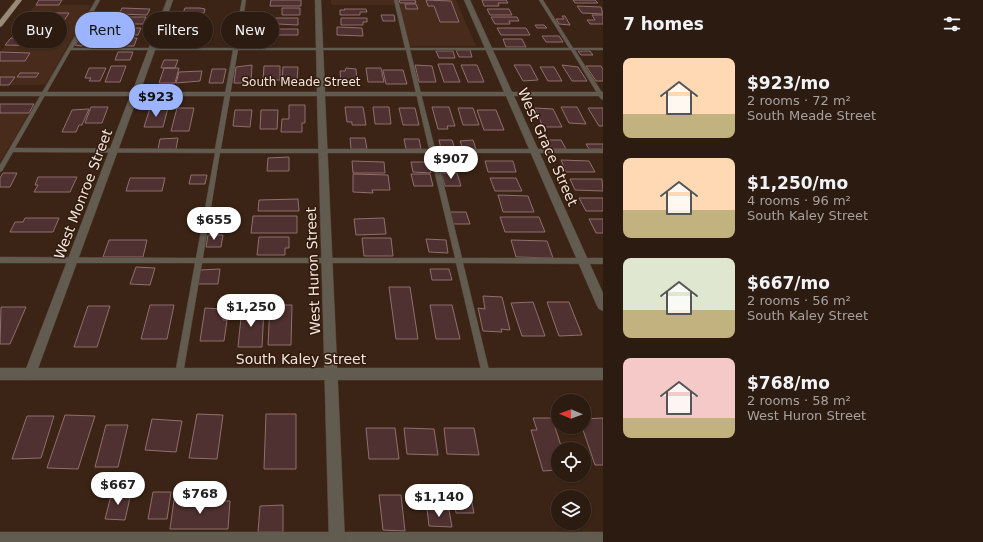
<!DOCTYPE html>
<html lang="en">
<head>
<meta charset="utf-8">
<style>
	:root { --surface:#2c1b10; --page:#38281e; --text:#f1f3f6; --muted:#a6a19f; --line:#483930; --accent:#9bb4fd }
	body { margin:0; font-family:"DejaVu Sans",sans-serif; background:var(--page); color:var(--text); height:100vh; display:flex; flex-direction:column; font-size:15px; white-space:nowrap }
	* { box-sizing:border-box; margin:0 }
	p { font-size:13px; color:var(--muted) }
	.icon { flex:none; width:22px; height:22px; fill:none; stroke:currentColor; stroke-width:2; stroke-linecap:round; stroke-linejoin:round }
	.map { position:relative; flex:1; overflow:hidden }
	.drawer { display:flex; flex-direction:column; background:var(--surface); width:380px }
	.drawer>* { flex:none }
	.banner { position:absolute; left:12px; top:12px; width:380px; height:36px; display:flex; gap:8px }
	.needle { width:26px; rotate:271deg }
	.controls { position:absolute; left:551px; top:394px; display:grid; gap:8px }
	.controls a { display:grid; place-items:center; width:40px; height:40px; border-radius:50%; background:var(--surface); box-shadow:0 1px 3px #0004,0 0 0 1px var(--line); font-size:20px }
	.price { position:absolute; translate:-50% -34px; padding:0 9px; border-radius:14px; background:#fff; color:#222; font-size:13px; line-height:26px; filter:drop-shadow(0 1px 2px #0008) }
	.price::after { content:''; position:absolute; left:50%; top:24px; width:12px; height:9px; margin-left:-6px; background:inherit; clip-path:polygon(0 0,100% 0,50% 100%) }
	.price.current { background:var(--accent); color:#111 }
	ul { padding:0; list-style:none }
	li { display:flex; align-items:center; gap:12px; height:100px; padding:0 20px }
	li span { display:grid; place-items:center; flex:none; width:112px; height:80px; border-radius:8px; color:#555 }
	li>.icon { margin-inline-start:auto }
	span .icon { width:48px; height:48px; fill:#fffc; stroke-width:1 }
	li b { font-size:17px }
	h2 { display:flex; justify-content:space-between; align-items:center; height:48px; padding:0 20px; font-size:17px }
	.chip { padding:0 14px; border-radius:18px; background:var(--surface); box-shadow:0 1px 3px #0004,0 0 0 1px var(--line); font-size:14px; line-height:36px }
	.chip.current { background:var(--accent); color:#111 }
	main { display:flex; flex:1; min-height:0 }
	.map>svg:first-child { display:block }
	.built { fill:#482b1a }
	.building { fill:#4e3130; stroke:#906f6d }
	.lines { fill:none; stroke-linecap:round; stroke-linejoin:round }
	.service-casing { stroke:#553f32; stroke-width:1 }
	.minor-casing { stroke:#553f32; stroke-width:1 }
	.tertiary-casing { stroke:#553f32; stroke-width:1 }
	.primary-casing { stroke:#553f32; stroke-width:1 }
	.service { fill:#625b50; fill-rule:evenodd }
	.minor { fill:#625b50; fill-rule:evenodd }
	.tertiary { fill:#625b50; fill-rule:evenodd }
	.primary { fill:#988b75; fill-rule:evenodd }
	.labels { text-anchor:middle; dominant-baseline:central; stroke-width:3; stroke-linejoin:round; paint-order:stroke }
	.far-street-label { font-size:12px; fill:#f5e5dc; stroke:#311b0d }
	.street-label { font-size:14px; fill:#f5e5dc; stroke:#311b0d }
</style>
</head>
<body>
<main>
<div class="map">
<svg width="603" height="542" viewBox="0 0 603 542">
	<rect width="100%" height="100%" fill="#3b2416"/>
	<!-- built -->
	<path class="built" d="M331 0H456L476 46H408L399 5H331Z
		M35 5H91L45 85H0V53Z
		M0 104H34L0 162Z"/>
	<!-- building -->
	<path class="building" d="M39 0H62L59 5H36Z
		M271 0H301V6H270Z
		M399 0H415L416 3H400Z
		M426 0 451 1 459 22H440L434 6H428Z
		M482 0H506L508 3H498L499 6H484Z
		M573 0H595L598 3H575Z
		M405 4H416L418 9H406Z
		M577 6 601 7 603 14 582 13Z
		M122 8 150 9 147 15 119 14Z
		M185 8H200L205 9 204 13H183Z
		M282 8H300V15H282Z
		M344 9H366L367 12H360V15H340V10H345Z
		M487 9H509L512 15H490Z
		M34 13H69L55 35H18Z
		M381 15H394L395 21H383Z
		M592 15H603V24H590L587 20H595Z
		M92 16H102L100 20H89Z
		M562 16H565L570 25 559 24 556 19H564Z
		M122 17H146L143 24H118Z
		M491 17H517L519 21H509L510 24H495Z
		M275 18H298V25L278 24V22H274Z
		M341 18H367V22H363V25H341Z
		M535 25H544L547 28H537Z
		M337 27 362 28 363 36 337 35Z
		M113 28H141L138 35 110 36Z
		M497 28H526L530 35H501Z
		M274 29H298V35H274Z
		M542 36H559L563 42H546Z
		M11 38H55L50 46 5 45Z
		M106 38H137L134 46H102Z
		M79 39H87L82 46 75 45Z
		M503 39H522L526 47H506Z
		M456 50H470L472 57H459Z
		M436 51H453L455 58H439Z
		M578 51H590L593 55H581Z
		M118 52H133L130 60H115Z
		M0 53V52L30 53 25 61H0Z
		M164 60H178L175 68H161Z
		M438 64H453L460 82H444Z
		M252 65 251 83H234L236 67Z
		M415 65 432 66 436 82H419Z
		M461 65H477L484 82H468Z
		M514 65H530L538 80 523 81Z
		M562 65 578 67 587 81H572Z
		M111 66H126L120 82H105Z
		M264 66H280V80H263Z
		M586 66H601L603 69V81H596Z
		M283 67H298L297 80H282Z
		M540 67H554L562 81H548Z
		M89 68H106L100 81H89L91 78H85Z
		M164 68H179L175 83H159Z
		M346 68 356 69 357 83H341L340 71H345Z
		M366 68H381L384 82H368Z
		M212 69H226L223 83H209Z
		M383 70H403L407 84H386Z
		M202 71 200 81 176 83 179 72Z
		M20 73H39L36 77H17Z
		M0 77H15L9 85H0Z
		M0 104H34L29 113H0Z
		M289 105H305V123H302V132H281L282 119H289Z
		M91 107H108L102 123H85Z
		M345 107H363L366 125H352V122H347Z
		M373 107H389L391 124H375Z
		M432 107H449L455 126H447L448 129H438Z
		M561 107H577L586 124 569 123Z
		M150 108H168L163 127H144Z
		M177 108H194L189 131H171Z
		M399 108H415L419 125H403Z
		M458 108H473L479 125H463Z
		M535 108 553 109 562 127H543Z
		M588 108H603V126H599Z
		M89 109 82 125H79L76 132H62L72 110Z
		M235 110H252L250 127 233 126Z
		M261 110H278L277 129H260Z
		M477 110H496L504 130H484Z
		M178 138 176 149H158L160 139Z
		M350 138H365L367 149H351Z
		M404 139H419L421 149H406Z
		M439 140H452L455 149H441Z
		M473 140 476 149H463L460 141Z
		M547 140H561L566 149H551Z
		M586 144H603V149H589Z
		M289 157V171H267L268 158Z
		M561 160 589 161 595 172H566Z
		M352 161 384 162 385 173H353Z
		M485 161H513L516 172H488Z
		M411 162H428L431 173 413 172Z
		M439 162H451L454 172H441Z
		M3 173H17L10 187H0V178Z
		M441 173H457L461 186H445Z
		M353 174 388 175 390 190H372L373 193 353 192Z
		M411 174H430L433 186H414Z
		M191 175H207L205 184H189Z
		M38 177H77L70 192H34L38 185H35Z
		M130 178H165L162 191H126Z
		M490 178H516L522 191H495Z
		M570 179H602L603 191 575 190Z
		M498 195 528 196 534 212H503Z
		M579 198H603V211H586Z
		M298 199 299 211H258L259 200Z
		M450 212H466L470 224H453Z
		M253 216H297V233H251Z
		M500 217H539L545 232H505Z
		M25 218H59L53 232H10L15 222H23Z
		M384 218 386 234 356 235 354 219Z
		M589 219H603V233H596Z
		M208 235H223L221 247H206Z
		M259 237H289V248H285V255H257Z
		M362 238H391L393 256H364Z
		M426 239 446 240 448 253 429 252Z
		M109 240H147L143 257H103Z
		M511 240 547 241 553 258 516 257Z
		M136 267 155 268 150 285 130 284Z
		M220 269 218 284H198L200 270Z
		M430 269H449L452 280H432Z
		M389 287H410L418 339H396Z
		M483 296 502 297 510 330 501 329 502 332 483 331 478 308 485 309Z
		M533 302 545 336H522L511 303Z
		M547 302H569L582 335 559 336Z
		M150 305H174L167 339H141Z
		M270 305H292L291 345H268Z
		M430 305H452L460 339H436Z
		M88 306H110L97 347H74Z
		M1 307H26L10 344H0Z
		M205 308 224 309 223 320H227L224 341H200Z
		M242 308H264L262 347H238Z
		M197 414 223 415 217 459 189 458Z
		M266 414H296V469H264Z
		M65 415 95 416 78 469 47 468Z
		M27 416H54L41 458 12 459Z
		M533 418H552L562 449H558V470L543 471 531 430H537Z
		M603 418V465H595L582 427H584V419Z
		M152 419 182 421 176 452 145 450Z
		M106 425H128L118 467H95Z
		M366 428H395L399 459H369Z
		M404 428 434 429 438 455 407 454Z
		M444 428H474L479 455 447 454Z
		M452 486 469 487 474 513H456Z
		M112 492 131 493 125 520 105 519Z
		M153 492H171L167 519H148Z
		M379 495H401L405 531 383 530Z
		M174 500 230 501 228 529H170Z
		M283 505V532H258L260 506Z
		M427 509 449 510 452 527 429 526Z"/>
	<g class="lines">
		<defs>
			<path id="service" d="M96 0H100L73 48H233L242 0H246L238 48H405L394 0H398L410 48H569L539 0H543L573 48H603V50H575L603 94V100L600 98 571 50H410L435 149H603V153H436L462 258H603V264L463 263 490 374 489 377 486 378 483 377 482 374 456 263H202L183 374 182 377 179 378 176 377 175 374 195 263H0V257L196 258 215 153 13 152 2 171 0 172V165ZM71 50H233L215 149 15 148ZM238 50H406L429 149H221ZM220 153H430L455 258H203Z
				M0 532H603V542H0Z"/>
			<path id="minor" d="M167 0H173L140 92H317L315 0H321L325 92H504L464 0H470L512 92H603V96H514L603 293V311L599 309 597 306 506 96H325L345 542H329L317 96H138L36 374 35 378 30 380 25 378 24 374 130 96H0V92H132Z"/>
			<path id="tertiary" d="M0 368H603V380H0Z"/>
			<path id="primary" d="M16 0H22L2 26 0 27V20Z"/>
		</defs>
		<!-- service casing -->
		<use href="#service" class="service-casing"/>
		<!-- minor casing -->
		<use href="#minor" class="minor-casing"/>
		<!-- tertiary casing -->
		<use href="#tertiary" class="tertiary-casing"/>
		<!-- primary casing -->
		<use href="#primary" class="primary-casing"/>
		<!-- service -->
		<use href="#service" class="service"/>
		<!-- minor -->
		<use href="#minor" class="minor"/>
		<!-- tertiary -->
		<use href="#tertiary" class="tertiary"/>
		<!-- primary -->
		<use href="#primary" class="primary"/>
	</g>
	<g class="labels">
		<!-- far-street labels -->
		<g class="far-street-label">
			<text x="301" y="82">South Meade Street</text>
		</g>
		<!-- street labels -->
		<g class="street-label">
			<text transform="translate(548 147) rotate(66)">West Grace Street</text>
			<text transform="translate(83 194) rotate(-69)">West Monroe Street</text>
			<text transform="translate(313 271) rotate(-92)">West Huron Street</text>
			<text x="301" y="359">South Kaley Street</text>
		</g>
	</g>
</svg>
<div class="controls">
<a><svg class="needle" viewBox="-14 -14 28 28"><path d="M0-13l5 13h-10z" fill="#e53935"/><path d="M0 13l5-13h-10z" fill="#a6a19f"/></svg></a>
<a><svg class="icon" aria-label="locate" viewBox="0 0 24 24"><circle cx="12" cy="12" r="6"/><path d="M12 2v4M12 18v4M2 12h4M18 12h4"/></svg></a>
<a><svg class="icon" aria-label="layers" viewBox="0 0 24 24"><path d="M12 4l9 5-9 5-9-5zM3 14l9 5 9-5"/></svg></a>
</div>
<b class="price current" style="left:156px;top:118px">$923</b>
<b class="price" style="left:451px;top:180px">$907</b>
<b class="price" style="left:214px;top:241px">$655</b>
<b class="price" style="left:251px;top:328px">$1,250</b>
<b class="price" style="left:118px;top:506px">$667</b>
<b class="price" style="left:200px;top:515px">$768</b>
<b class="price" style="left:439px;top:518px">$1,140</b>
<div class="banner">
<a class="chip">Buy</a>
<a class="chip current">Rent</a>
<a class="chip">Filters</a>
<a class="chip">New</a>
</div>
</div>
<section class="drawer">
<h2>7 homes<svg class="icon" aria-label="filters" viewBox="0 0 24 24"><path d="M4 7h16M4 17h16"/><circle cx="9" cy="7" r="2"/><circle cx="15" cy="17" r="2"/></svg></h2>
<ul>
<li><span style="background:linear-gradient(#ffd9b3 70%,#c2b280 0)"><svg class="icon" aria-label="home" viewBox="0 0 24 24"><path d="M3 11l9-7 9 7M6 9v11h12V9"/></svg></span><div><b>$923/mo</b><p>2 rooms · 72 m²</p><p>South Meade Street</p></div></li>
<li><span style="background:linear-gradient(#ffd9b3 65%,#c2b280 0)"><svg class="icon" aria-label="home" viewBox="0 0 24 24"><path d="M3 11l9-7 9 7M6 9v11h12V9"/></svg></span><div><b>$1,250/mo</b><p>4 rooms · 96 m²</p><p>South Kaley Street</p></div></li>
<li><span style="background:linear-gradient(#dfe7d0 65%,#c2b280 0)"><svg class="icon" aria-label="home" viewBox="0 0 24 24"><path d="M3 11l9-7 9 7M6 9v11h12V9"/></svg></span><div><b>$667/mo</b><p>2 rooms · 56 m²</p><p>South Kaley Street</p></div></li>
<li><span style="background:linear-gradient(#f6c9c9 75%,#c2b280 0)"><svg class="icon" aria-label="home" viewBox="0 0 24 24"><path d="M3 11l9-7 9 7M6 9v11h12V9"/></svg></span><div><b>$768/mo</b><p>2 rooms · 58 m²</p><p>West Huron Street</p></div></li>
</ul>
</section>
</main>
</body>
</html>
